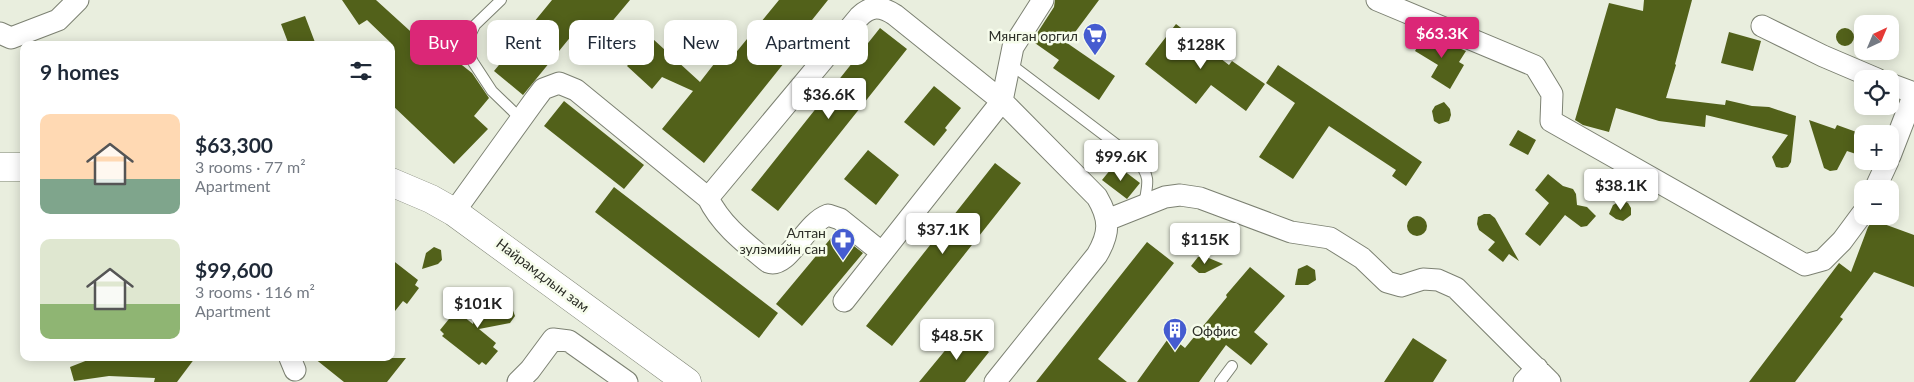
<!DOCTYPE html>
<html lang="en">
<head>
<meta charset="utf-8">
<style>
	:root { --surface:#fff; --page:#f6f6f7; --text:#1f2937; --muted:#747a83; --accent:#db2777 }
	body { margin:0; font-family:Lato,sans-serif; background:var(--page); color:var(--text); height:100vh; display:flex; flex-direction:column; font-size:19px; white-space:nowrap }
	* { box-sizing:border-box; margin:0 }
	p { font-size:16px; color:var(--muted) }
	.icon { flex:none; width:28px; height:28px; fill:none; stroke:currentColor; stroke-width:2; stroke-linecap:round; stroke-linejoin:round }
	.map { position:relative; flex:1; overflow:hidden }
	.panel { position:absolute; left:20px; top:41px; width:375px; height:320px; display:flex; flex-direction:column; background:var(--surface); border-radius:10px; box-shadow:0 2px 12px #0003 }
	.panel>* { flex:none }
	.guide { position:absolute; left:410px; top:20px; width:475px; height:45px; display:flex; gap:10px }
	.needle { width:32px; rotate:44deg }
	.fabs { position:absolute; left:1854px; top:15px; display:grid; gap:10px }
	.fabs a { display:grid; place-items:center; width:45px; height:45px; border-radius:10px; background:var(--surface); box-shadow:0 2px 12px #0003; font-size:25px }
	.price { position:absolute; translate:-50% -42px; padding:0 11px; border-radius:5px; background:#fff; color:#222; font-size:16px; line-height:32px; filter:drop-shadow(0 1px 2px #0008) }
	.price::after { content:''; position:absolute; left:50%; top:30px; width:15px; height:11px; margin-left:-8px; background:inherit; clip-path:polygon(0 0,100% 0,50% 100%) }
	.price.current { background:var(--accent); color:#fff }
	ul { padding:0; list-style:none }
	li { display:flex; align-items:center; gap:15px; height:125px; padding:0 20px }
	li span { display:grid; place-items:center; flex:none; width:140px; height:100px; border-radius:10px; color:#555 }
	li>.icon { margin-inline-start:auto }
	span .icon { width:60px; height:60px; fill:#fffc; stroke-width:1 }
	li b { font-size:21px }
	h2 { display:flex; justify-content:space-between; align-items:center; height:60px; padding:0 20px; font-size:21px }
	.chip { padding:0 18px; border-radius:10px; background:var(--surface); box-shadow:0 2px 12px #0003; font-size:18px; line-height:45px }
	.chip.current { background:var(--accent); color:#fff }
	.map>svg:first-child { display:block }
	.building { fill:#52611a }
	.lines { fill:none; stroke-linecap:round; stroke-linejoin:round }
	.lane-casing { stroke:#7c8172; stroke-width:12 }
	.street-casing { stroke:#7c8172; stroke-width:23 }
	.secondary-casing { stroke:#7c8172; stroke-width:29 }
	.lane { stroke:#fff; stroke-width:10 }
	.street { stroke:#fff; stroke-width:21 }
	.secondary { stroke:#fff; stroke-width:28 }
	.labels { text-anchor:middle; dominant-baseline:central; stroke-width:5; stroke-linejoin:round; paint-order:stroke }
	.poi-label { font-size:14px; fill:#2c2e27; stroke:#f6fceb; text-anchor:end }
	.street-label { font-size:14px; fill:#2c2e27; stroke:#f6fceb }
</style>
</head>
<body>
<div class="map">
<svg width="1914" height="382" viewBox="0 0 1914 382">
	<rect width="100%" height="100%" fill="#e9eede"/>
	<!-- building -->
	<path class="building" d="M342 0H376L442 60 448 54 472 73 489 98 474 116 488 129 454 164 391 104V43L367 20 359 25Z
		M552 0H630L594 43 577 29 523 95 494 71Z
		M779 0H828L804 30 808 33 704 163 662 129 693 91 662 77 652 89 627 66 653 39 700 82 721 55 729 61Z
		M1055 0H1099L1067 43 1115 76 1099 100 1053 68 1059 60 1032 41 1054 7Z
		M1644 0H1692L1675 64 1676 65 1666 98 1725 105 1726 100 1752 106 1769 107 1796 116 1791 162 1788 167 1782 168 1776 167 1772 157 1788 135 1706 115 1705 127 1659 121 1616 108 1609 132 1583 125 1575 120 1609 3 1643 11Z
		M305 16 316 45H289L281 24Z
		M1176 24 1229 65 1232 61 1265 84 1246 111 1211 85 1196 104 1145 64Z
		M1836 37a9 9 0 1 1 18 0a9 9 0 1 1-18 0Z
		M880 28 907 49 778 211 751 190Z
		M1729 32 1761 41 1753 71 1721 63Z
		M1425 34 1466 51 1459 62 1464 65 1450 89 1431 77 1438 65 1415 51Z
		M1278 65 1422 162 1406 186 1392 176 1396 170 1329 126 1293 179 1259 157 1295 103 1266 83Z
		M934 86 961 108 945 128 947 130 934 146 904 122Z
		M564 101 644 165 624 189 544 126Z
		M1444 102 1450 109 1451 115 1449 121 1439 124 1434 121 1432 111 1435 106Z
		M1809 120 1835 129 1837 125 1862 134V156L1847 151 1837 170 1830 171 1824 168Z
		M1518 130 1536 140 1528 155 1509 145Z
		M868 150 899 175 876 205 844 179Z
		M995 163 1021 183 892 346 866 326Z
		M1115 164 1140 183 1127 199 1102 180Z
		M1548 174 1563 186 1573 189 1576 194 1577 205 1587 207 1596 216 1587 226 1581 227 1565 215 1540 246 1525 234 1549 203 1535 190Z
		M614 187 778 313 759 338 595 212Z
		M1622 200 1628 203 1631 208V215L1623 221 1616 219 1609 214 1613 205Z
		M1484 214H1490L1495 218 1519 261 1509 254 1503 262 1488 250 1495 242 1479 230 1477 224 1478 217Z
		M1407 226a10 10 0 1 1 20 0a10 10 0 1 1-20 0Z
		M1873 220 1914 235V287L1874 272 1840 317 1843 319 1795 382H1749L1839 263 1851 272 1868 227Z
		M836 232 863 253 802 326 776 304Z
		M1147 242 1174 263 1098 359 1127 382H1036Z
		M434 247 441 250 442 260 438 264 422 269 426 253Z
		M1204 256 1223 264 1205 273H1199L1191 266 1198 257Z
		M391 259 418 280 415 285 419 288 407 304 403 301 391 316Z
		M1307 265 1315 270 1316 280 1308 285H1295L1298 269Z
		M1250 267 1285 296 1254 332 1268 344 1251 365 1226 345 1199 382H1137L1170 336 1185 348 1227 297 1226 295Z
		M487 291 495 294 498 304 512 308 515 316 510 323 479 329 496 343 493 347 498 351 486 365 482 362 479 365 442 336 444 334 440 330 453 314 457 317 459 313 473 324 479 297 481 294Z
		M962 330 989 352 965 382H919Z
		M1413 338 1447 360 1433 382H1384Z
		M93 358H195L177 382H154L155 378 109 376 74 381 70 367Z
		M314 358H406L387 382H344Z"/>
	<g class="lines">
		<defs>
			<path id="lane" d="M501 0 475 25 465 46 473 62 492 91 521 119
				M1009 63 1137 160C1151 177 1148 183 1144 204
				M1220 382 1232 366"/>
			<path id="street" d="M1377 0 1535 66 1552 94 1551 121 1805 265 1823 260 1842 241 1862 214
				M1762 26 1823 56 1877 79
				M0 33 11 38 58 20 78 0
				M1890 84 1914 93
				M1890 156 1914 94
				M1875 189 1888 161
				M708 198 859 17C871 5 881 6 895 15L1002 101 1097 197C1110 219 1110 233 1097 255L995 382
				M454 212 534 101 543 89 559 83 576 90 708 198C721 225 745 243 768 262 788 270 805 223 828 215L840 219 881 252
				M1107 220 1165 197 1180 195 1200 198 1291 232 1330 238 1362 258 1387 282 1401 286 1423 279 1438 280 1456 288 1550 382
				M844 301 1002 101 1013 47 1043 0
				M290 358 295 370
				M518 382 530 370 553 339 569 341 627 382
				M1524 382 1537 368"/>
			<path id="secondary" d="M0 167H24
				M391 182 431 199 454 212 687 382"/>
		</defs>
		<!-- lane casing -->
		<use href="#lane" class="lane-casing"/>
		<!-- street casing -->
		<use href="#street" class="street-casing"/>
		<!-- secondary casing -->
		<use href="#secondary" class="secondary-casing"/>
		<!-- lane -->
		<use href="#lane" class="lane"/>
		<!-- street -->
		<use href="#street" class="street"/>
		<!-- secondary -->
		<use href="#secondary" class="secondary"/>
	</g>
	<!-- icons -->
	<defs>
		<symbol id="supermarket-pin" viewBox="-11 -11 22 30"><path d="M0 17L-7.5 6A9.5 9.5 0 1 1 7.5 6Z" fill="#455cd0" stroke="#f6fceb"/><path d="M-6-5.5h2.5l.6 2H6L4.5 2H-2.5L-4.4-4H-6ZM-1.5 3.2a1.3 1.3 0 1 0 .1 0ZM3 3.2a1.3 1.3 0 1 0 .1 0Z" fill="#fff"/></symbol>
		<symbol id="pharmacy-pin" viewBox="-11 -11 22 30"><path d="M0 17L-7.5 6A9.5 9.5 0 1 1 7.5 6Z" fill="#455cd0" stroke="#f6fceb"/><path d="M-2-6h4v4h4v4h-4v4h-4v-4h-4v-4h4Z" fill="#fff"/></symbol>
		<symbol id="building-pin" viewBox="-11 -11 22 30"><path d="M0 17L-7.5 6A9.5 9.5 0 1 1 7.5 6Z" fill="#455cd0" stroke="#f6fceb"/><path d="M-4-6H4V6H1V3H-1V6H-4ZM-2.5-4.3h1.7v1.8h-1.7ZM.8-4.3h1.7v1.8H.8ZM-2.5-1h1.7V.8h-1.7ZM.8-1h1.7V.8H.8Z" fill="#fff"/></symbol>
	</defs>
	<g fill-rule="evenodd">
		<use href="#supermarket-pin" x="1081" y="21" width="28" height="38"/>
		<use href="#pharmacy-pin" x="829" y="226" width="28" height="38"/>
		<use href="#building-pin" x="1161" y="316" width="28" height="38"/>
	</g>
	<g class="labels">
		<!-- poi labels -->
		<g class="poi-label">
			<text x="1078" y="35">Мянган оргил</text>
			<text x="826" y="232">Алтан<tspan x="826" dy="16">зулэмийн сан</tspan></text>
			<text x="1192" y="330" text-anchor="start">Оффис</text>
		</g>
		<!-- street labels -->
		<g class="street-label">
			<text transform="translate(543 275) rotate(37)">Найрамдлын зам</text>
		</g>
	</g>
</svg>
<div class="fabs">
<a><svg class="needle" viewBox="-14 -14 28 28"><path d="M0-13l5 13h-10z" fill="#e53935"/><path d="M0 13l5-13h-10z" fill="#747a83"/></svg></a>
<a><svg class="icon" aria-label="locate" viewBox="0 0 24 24"><circle cx="12" cy="12" r="6"/><path d="M12 2v4M12 18v4M2 12h4M18 12h4"/></svg></a>
<a>+</a>
<a>−</a>
</div>
<b class="price current" style="left:1442px;top:59px">$63.3K</b>
<b class="price" style="left:1201px;top:70px">$128K</b>
<b class="price" style="left:829px;top:120px">$36.6K</b>
<b class="price" style="left:1121px;top:182px">$99.6K</b>
<b class="price" style="left:1621px;top:211px">$38.1K</b>
<b class="price" style="left:943px;top:255px">$37.1K</b>
<b class="price" style="left:1205px;top:265px">$115K</b>
<b class="price" style="left:478px;top:329px">$101K</b>
<b class="price" style="left:957px;top:361px">$48.5K</b>
<div class="guide">
<a class="chip current">Buy</a>
<a class="chip">Rent</a>
<a class="chip">Filters</a>
<a class="chip">New</a>
<a class="chip">Apartment</a>
</div>
<section class="panel">
<h2>9 homes<svg class="icon" aria-label="filters" viewBox="0 0 24 24"><path d="M4 7h16M4 17h16"/><circle cx="9" cy="7" r="2"/><circle cx="15" cy="17" r="2"/></svg></h2>
<ul>
<li><span style="background:linear-gradient(#ffd9b3 65%,#7fa58c 0)"><svg class="icon" aria-label="home" viewBox="0 0 24 24"><path d="M3 11l9-7 9 7M6 9v11h12V9"/></svg></span><div><b>$63,300</b><p>3 rooms · 77 m²</p><p>Apartment</p></div></li>
<li><span style="background:linear-gradient(#dfe7d0 65%,#8fb573 0)"><svg class="icon" aria-label="home" viewBox="0 0 24 24"><path d="M3 11l9-7 9 7M6 9v11h12V9"/></svg></span><div><b>$99,600</b><p>3 rooms · 116 m²</p><p>Apartment</p></div></li>
</ul>
</section>
</div>
</body>
</html>
